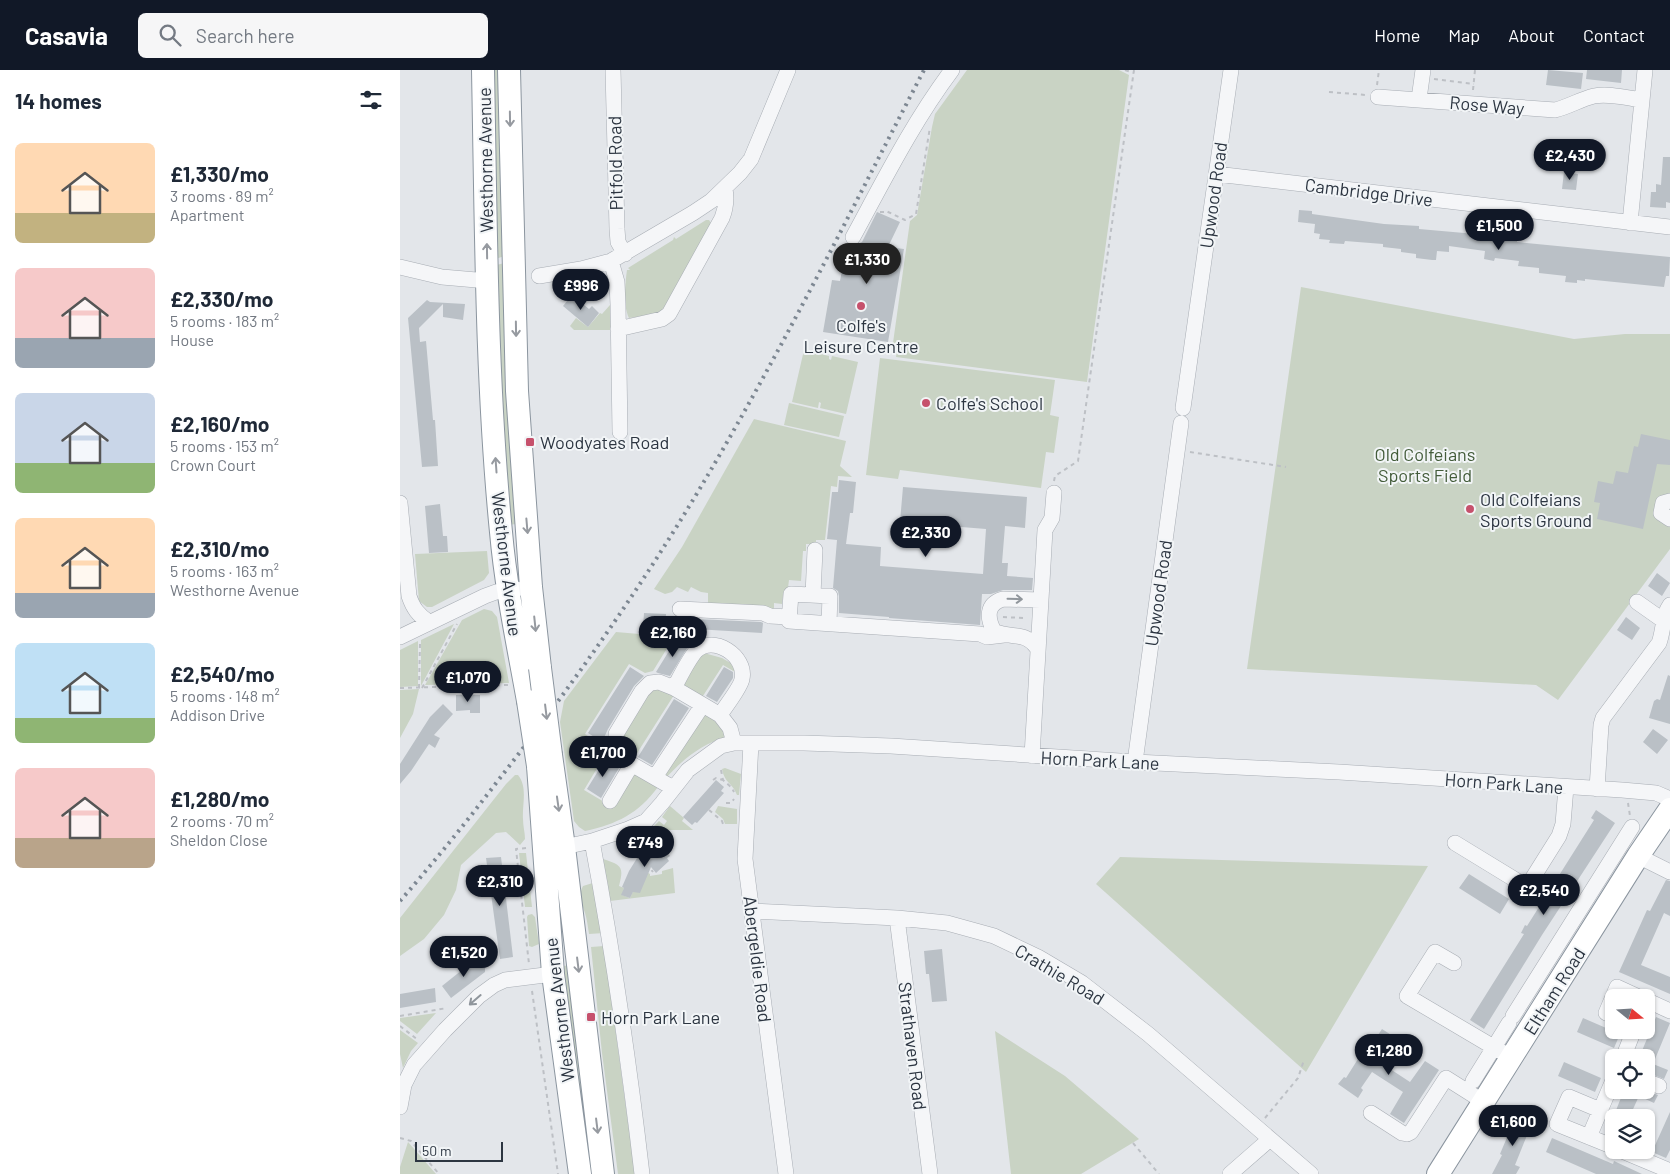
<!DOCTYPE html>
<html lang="en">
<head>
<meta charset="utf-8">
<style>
	:root { --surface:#fff; --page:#f6f6f7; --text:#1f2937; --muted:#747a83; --accent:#111827 }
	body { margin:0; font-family:Barlow,sans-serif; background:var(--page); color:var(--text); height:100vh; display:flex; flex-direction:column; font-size:19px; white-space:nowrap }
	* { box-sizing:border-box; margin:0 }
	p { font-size:16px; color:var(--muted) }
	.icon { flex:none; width:28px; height:28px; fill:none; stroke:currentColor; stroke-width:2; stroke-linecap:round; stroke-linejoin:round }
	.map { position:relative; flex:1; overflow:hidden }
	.drawer { display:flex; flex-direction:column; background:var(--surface); width:400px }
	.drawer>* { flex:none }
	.needle { width:32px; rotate:108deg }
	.controls { position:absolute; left:1205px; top:919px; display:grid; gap:10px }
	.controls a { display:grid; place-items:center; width:50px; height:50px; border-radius:8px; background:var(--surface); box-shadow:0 1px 4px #0004; font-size:25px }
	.scale { position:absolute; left:15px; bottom:12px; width:88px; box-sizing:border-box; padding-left:5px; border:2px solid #2c3541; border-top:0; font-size:14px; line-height:18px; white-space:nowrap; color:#2c3541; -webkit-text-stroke:4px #f2f5f7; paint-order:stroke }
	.price { position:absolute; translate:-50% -42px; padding:0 11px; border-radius:18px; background:var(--accent); color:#fff; font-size:16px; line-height:32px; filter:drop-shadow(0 1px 2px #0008) }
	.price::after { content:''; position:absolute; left:50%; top:30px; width:15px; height:11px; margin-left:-8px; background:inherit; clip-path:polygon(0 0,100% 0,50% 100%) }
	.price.active { background:#222; color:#fff }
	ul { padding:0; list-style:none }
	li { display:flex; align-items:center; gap:15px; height:125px; padding:0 15px }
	li span { display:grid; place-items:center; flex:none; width:140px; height:100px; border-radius:8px; color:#555 }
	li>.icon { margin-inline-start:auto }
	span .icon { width:60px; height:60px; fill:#fffc; stroke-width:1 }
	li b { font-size:21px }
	h2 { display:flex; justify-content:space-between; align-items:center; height:60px; padding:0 15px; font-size:21px }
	header { display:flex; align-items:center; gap:30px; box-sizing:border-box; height:70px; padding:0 25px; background:var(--accent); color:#fff }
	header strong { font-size:24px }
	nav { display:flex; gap:28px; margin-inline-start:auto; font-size:18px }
	.search { width:350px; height:45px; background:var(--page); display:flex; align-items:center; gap:12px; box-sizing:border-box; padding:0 18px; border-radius:8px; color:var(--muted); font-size:19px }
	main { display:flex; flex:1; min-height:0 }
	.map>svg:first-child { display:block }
	.green { fill:#c9d3c4 }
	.building { fill:#bac0c6 }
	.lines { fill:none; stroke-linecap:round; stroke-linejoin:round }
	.minor-casing { stroke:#a8adb4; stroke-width:16 }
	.highway-casing { stroke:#8b959f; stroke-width:24 }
	.path { stroke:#bdc0c5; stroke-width:2; stroke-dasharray:4 4; stroke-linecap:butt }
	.minor { stroke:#f5f6f8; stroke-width:15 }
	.highway { stroke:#fff; stroke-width:22 }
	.rail { stroke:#7d8792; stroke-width:4; stroke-dasharray:2.5 5; stroke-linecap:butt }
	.highway-bridge-casing { stroke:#8b959f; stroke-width:24; stroke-linecap:butt }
	.highway-bridge { stroke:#fff; stroke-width:22 }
	.oneway { stroke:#969aa0 }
	.oneway2 { stroke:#90969c }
	.poi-dot { fill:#c6516c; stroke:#f2f5f7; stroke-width:2 }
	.labels { text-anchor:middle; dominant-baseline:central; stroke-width:4; stroke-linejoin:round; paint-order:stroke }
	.street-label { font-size:18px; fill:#2c3541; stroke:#f2f5f7 }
	.poi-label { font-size:18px; fill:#2c3541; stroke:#f2f5f7; text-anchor:start }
	.park-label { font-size:18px; fill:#435c3a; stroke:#f2f5f7 }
</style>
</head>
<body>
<header>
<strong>Casavia</strong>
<div class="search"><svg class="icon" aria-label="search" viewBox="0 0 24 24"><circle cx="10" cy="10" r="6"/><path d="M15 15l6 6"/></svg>Search here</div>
<nav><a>Home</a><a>Map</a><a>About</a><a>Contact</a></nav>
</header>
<main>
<section class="drawer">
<h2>14 homes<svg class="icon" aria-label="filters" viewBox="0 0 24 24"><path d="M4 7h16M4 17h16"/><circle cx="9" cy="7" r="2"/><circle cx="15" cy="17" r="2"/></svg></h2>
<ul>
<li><span style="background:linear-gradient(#ffd9b3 70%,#c2b280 0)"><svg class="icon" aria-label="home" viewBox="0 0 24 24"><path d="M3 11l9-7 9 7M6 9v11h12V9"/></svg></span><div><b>£1,330/mo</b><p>3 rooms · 89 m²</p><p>Apartment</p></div></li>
<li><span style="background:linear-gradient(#f6c9c9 70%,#9aa5b1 0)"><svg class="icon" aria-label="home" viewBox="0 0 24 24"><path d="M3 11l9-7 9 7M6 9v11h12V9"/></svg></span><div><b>£2,330/mo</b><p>5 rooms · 183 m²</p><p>House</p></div></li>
<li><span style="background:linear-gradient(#c9d6e8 70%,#8fb573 0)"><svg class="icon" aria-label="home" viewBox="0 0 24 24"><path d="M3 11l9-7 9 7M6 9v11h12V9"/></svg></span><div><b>£2,160/mo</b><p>5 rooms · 153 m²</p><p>Crown Court</p></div></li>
<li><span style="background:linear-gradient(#ffd9b3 75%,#9aa5b1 0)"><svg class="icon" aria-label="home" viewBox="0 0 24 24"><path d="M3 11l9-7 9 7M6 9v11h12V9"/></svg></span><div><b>£2,310/mo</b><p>5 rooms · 163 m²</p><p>Westhorne Avenue</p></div></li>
<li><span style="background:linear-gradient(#bfe0f5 75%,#8fb573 0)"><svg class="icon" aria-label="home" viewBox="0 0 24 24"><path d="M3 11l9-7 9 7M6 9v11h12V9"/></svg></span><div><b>£2,540/mo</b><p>5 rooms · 148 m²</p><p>Addison Drive</p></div></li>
<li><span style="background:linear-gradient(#f6c9c9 70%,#b9a48a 0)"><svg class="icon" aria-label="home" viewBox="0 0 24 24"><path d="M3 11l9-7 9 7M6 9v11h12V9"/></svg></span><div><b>£1,280/mo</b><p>2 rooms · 70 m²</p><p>Sheldon Close</p></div></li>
</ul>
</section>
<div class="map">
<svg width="1270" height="1104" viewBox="0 0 1270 1104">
	<rect width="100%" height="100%" fill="#e3e6ea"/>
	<!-- green -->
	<path class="green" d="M91 0H102L105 186 95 189Z
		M567 0H719L729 5 687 312 496 287 497 280 493 273 510 151 517 145 532 57 535 44Z
		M306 150H309L311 153 262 243 229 248C223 236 225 214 227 200H230L228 198 273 170 274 167 276 169Z
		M105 193 116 454 107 455 96 195Z
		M901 217 1174 269 1225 264H1270V479L1158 630 1136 615 847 599Z
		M210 235 211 260H174L170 256 176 248 188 257 200 243 202 244Z
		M404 280 429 286V289L431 290 432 286 458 292 446 344 420 338 421 333 419 332 418 338 392 332Z
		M480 288 655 310 650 345 659 347 654 383 646 382 641 418 500 400 498 409 466 405Z
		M389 333 444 346 439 367 384 355Z
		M354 349 446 371 440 396 452 407 438 406 437 417 431 416 425 470H416V474H406V481H403L401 511 389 510 387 525H383L382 534 374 533V541L308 537V523L301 522 291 517 288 522 277 517 272 522 265 524 254 519 282 477Z
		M87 481 89 503 84 510 32 537H27L19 531 15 484Z
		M84 539 92 541 97 547 109 613 25 615 62 550Z
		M54 554 21 616V570Z
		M216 562 274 567 253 601 245 603 229 594 185 664 203 676 205 685 184 720 211 736 234 701 258 717C238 744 217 754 185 761L179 757 174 751 160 652 164 631Z
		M18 571V616L0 617V580Z
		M304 583 322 588 334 595 335 602 323 595 301 629 279 617 295 588Z
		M256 618 274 625 234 688 223 681V664L247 624Z
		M19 619 13 644 0 668V620Z
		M304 642 318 649 326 667C302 674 283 689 266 708L263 706Z
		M325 698 341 704 339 725H337C332 712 325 714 322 699Z
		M115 705H118C128 717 122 735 123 749 123 756 125 763 125 769L120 775 106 762 96 763 61 795 56 820 44 845 24 869 0 886V848L106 714Z
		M270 736 284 748 282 751 293 760H268L269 765 265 769 254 756 259 751 264 755 267 751 262 747Z
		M318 736 337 739V754H325L323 749 315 742Z
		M119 783H126L132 837H125Z
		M720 787 1028 796 906 1002 696 814Z
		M203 789C222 795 224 797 219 816L224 818 222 825 230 828 243 800 250 804V806L262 804V801L273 798 275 823 210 831Z
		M196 812 204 863 189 864C188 858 187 849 185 843 182 834 178 825 183 816Z
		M132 844 135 847 139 874 132 877 129 876 127 847 128 845Z
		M204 876 235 1104H218L202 983 191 877Z
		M172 895 199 1104H188L163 896Z
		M36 943 17 964 0 951V948Z
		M0 960 18 973 11 981 3 998 0 984Z
		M595 961 665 1006 739 1069 681 1104H611Z
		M8 1072 36 1104H0V1097Z"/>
	<!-- building -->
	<path class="building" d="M1148 0 1183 3 1181 19 1146 15Z
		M1187 0H1222L1221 13 1186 9Z
		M1263 87H1270V133L1266 132V138L1250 137 1251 122H1256V114L1261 115Z
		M1164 102 1178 104 1176 120 1162 119Z
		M899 140 912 141V144L984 154 1019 156V159L1087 165 1117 170V172L1270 187 1269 206H1266L1264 217 1185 209V211L1177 210V213L1165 212 1166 206 1139 203V198L1118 196 1119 191 1095 188 1094 191 1084 189 1085 181 1049 176V182L1037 181 1036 190H1032L1016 188V184L1001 182V179L983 177V174L945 171 944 174 929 173 930 170 919 169 920 164 914 163 915 154 898 152Z
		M477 142 500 152 488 177 504 179 488 272 423 262 432 210 440 211 447 174 454 176 462 172Z
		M172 225 189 239 192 236 199 243 188 257 163 236Z
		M27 230 30 232 65 234 63 250 43 247V234L19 258 20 272 26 271 33 350H35L38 396 22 397 8 248Z
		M1241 364 1270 370V395L1257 394 1243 459 1197 449 1200 433 1194 432 1198 411 1213 414 1216 401 1228 403 1234 376 1238 377Z
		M439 410 456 412 453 443H450L446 474 481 477 480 496 583 504 586 459 500 452 503 417 627 427 625 458 605 456 602 493H608L607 506 633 508 632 520H603L591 524H582L580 555 489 548V547L439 543V526L438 521 433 518 437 470 427 469 432 422H438Z
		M40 434 43 466H47L48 482 29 483 25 436Z
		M1257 503 1270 513 1262 526 1248 516Z
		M244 543 266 544 265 558 243 557Z
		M1226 547 1240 558 1232 570 1217 560Z
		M296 549 361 552 363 553 362 563 295 559Z
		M277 568 289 575 270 606 258 603 256 602Z
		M230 597 244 606 234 616 208 659 202 672 188 663Z
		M324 597 333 602V608L317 632 306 626Z
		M1268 605 1270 606V654L1249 648 1254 631 1257 629 1260 630Z
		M56 625H80V643H70V640L56 641Z
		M274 629 289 638 252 695 238 687Z
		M43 634 53 644 34 665 40 668 35 678 29 674 11 701 0 714V694L30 647Z
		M1253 659 1268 670 1257 684 1243 672Z
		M208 685 213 693 219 698 201 728 187 719Z
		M316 710 324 717 321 721 324 723 297 753 295 752 292 755 283 747Z
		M1196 740 1215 753 1142 865 1084 959 1070 950 1124 864 1121 863 1125 855 1127 856 1194 750 1191 748Z
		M263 768 269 773 264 779 270 786 267 788 269 791 256 803 251 797 240 823 233 822 230 828 221 825 224 818 222 817 229 801 239 785 240 787Z
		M101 787 113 887 100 889 86 788Z
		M1069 804 1109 829 1100 844 1059 818Z
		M1266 810 1270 811V846L1264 843 1241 895 1270 907V924L1219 902 1247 840 1250 841Z
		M542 879 547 931 532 932 529 904H526L524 881Z
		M77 888 85 898V902L51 928 42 916Z
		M35 918 36 932 0 938V924Z
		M1256 947 1270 953 1253 994 1268 1000 1264 1009 1246 1002V988H1239Z
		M1183 948 1220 964 1214 978 1177 962Z
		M982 959 996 968 981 993 1010 1012 1025 991 1039 1000 1004 1053 990 1044 1003 1022 972 1002 961 1018 963 1020 958 1028 938 1014 944 1007 946 1008 963 981 966 983Z
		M1164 992 1201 1008 1195 1022 1158 1006Z
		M1224 1020H1243L1258 1025 1254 1033 1239 1026 1229 1048H1213Z
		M1270 1042V1080L1266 1088 1252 1082Z
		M1116 1046 1132 1053 1115 1095 1120 1097 1116 1104H1092L1102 1085 1100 1084Z
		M1152 1068 1213 1094 1214 1091 1242 1104H1196L1146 1082Z"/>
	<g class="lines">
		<defs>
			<path id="minor" d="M213 0 217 159 218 172 225 184
				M978 27 1155 40C1168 37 1181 29 1194 26 1209 23 1227 28 1242 30
				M1019 29 1023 0
				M816 104 1270 157
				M1230 153 1245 0
				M453 167C484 110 513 52 552 0
				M211 191 217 212 218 235 220 362
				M0 197 42 207 88 211
				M139 206 181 199 211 191 293 143 311 131 340 103 351 89 388 0
				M218 259 262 249 269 244 322 148C326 138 327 130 325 119
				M783 338 831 0
				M1270 431 1263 433 1261 443 1270 449
				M0 433 9 526C13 538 18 545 29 552
				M413 525 415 480
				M1237 532 1264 551
				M280 539 363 543 370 546 389 547
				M429 553 430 526 391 524 389 551 580 564 587 567 604 565
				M0 567 85 526 96 522 117 519
				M637 578C626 561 611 569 594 561 587 548 586 534 603 529L640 530
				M274 618C280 607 288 590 296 581 313 564 347 586 342 609 341 617 325 637 320 645
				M351 673 345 789 386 1104
				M632 686 645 460 652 448 654 423
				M735 692 781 353
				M255 707 302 636
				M273 718 221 688 216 678V664L242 621 250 613 259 612 274 618 320 645 330 658 334 673
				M1197 719 1201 655 1203 648 1259 573C1264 560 1262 546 1270 535
				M210 731 232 694
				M192 771C213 882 229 992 242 1104
				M1055 773 1127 817 1159 766 1163 754 1166 717
				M164 777 192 771 228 759 246 751 262 733 288 700 321 676 334 673H404L491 676 735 692 939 702 1222 720 1256 723 1270 729
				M1238 786 1270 802
				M351 841 497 848 547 853 594 866 638 887 682 913 748 964 911 1104
				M497 848 530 1104
				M1054 893 1035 882 1007 926 1112 988
				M1246 930 1270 941
				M1113 946 1232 757
				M1214 946 1206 943 1217 917 1241 928
				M1223 988 1234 960
				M1073 1011 1109 953
				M1246 1011 1259 1016
				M0 1037 4 1015 14 995 45 960 79 926 94 915 105 910 153 904
				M1200 1040 1169 1027 1157 1054 1214 1077
				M971 1043 1002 1063 1007 1064 1011 1062 1046 1008 1084 1032
				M1189 1067 1214 1008
				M1220 1080 1270 1101
				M830 1104 870 1069"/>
			<path id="highway" d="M83 0C86 153 86 310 101 462 106 519 118 575 128 631
				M109 0 117 321 131 517 140 598
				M151 685 164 777 203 1104
				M138 696 153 904 180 1104
				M1038 1104 1238 786 1270 739"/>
		</defs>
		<!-- minor casing -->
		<use href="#minor" class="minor-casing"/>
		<!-- highway casing -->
		<use href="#highway" class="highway-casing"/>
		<!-- path -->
		<path class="path" d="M725 0 734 3
			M1034 9 1074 14
			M977 15 979 0
			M1073 20 1075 0
			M929 22 966 25
			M480 142H484L486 141 505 150 516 144 530 57
			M790 382 886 397
			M654 411 655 406 678 391 734 0
			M603 547 624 548 625 549
			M0 618 108 615
			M19 618 20 573
			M22 618 57 554
			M321 700 323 710 332 718 334 722
			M313 710 316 708 323 710
			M326 733H331L334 729
			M1228 733 1230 746
			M309 740 322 751 323 754
			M257 770 270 788
			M256 773 258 765
			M240 776 246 782
			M126 778 116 779 129 894
			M237 781 253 802
			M132 921 158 1104
			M0 946 47 938
			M0 956 18 970
			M865 1048 898 1008 904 990
			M0 1068 11 1071 39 1104
			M733 1073 759 1104"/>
		<!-- minor -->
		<use href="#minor" class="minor"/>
		<!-- highway -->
		<use href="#highway" class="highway"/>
		<!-- rail -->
		<path class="rail" d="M0 831C35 791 68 750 100 708 177 609 249 506 312 398 388 268 455 133 524 0"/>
		<defs>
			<path id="highway-bridge" d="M140 598 151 685
				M128 631 138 696"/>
		</defs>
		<!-- highway-bridge casing -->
		<use href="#highway-bridge" class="highway-bridge-casing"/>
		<!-- highway-bridge -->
		<use href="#highway-bridge" class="highway-bridge"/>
	</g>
	<!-- one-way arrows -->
	<defs><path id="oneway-shaft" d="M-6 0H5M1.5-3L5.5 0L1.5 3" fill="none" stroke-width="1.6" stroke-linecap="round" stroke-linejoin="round" transform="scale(1.25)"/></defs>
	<g class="oneway">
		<use href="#oneway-shaft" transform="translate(110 49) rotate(89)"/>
		<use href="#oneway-shaft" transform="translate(87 181) rotate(-91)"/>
		<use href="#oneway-shaft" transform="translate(116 259) rotate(89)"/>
		<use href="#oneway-shaft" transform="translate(96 395) rotate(-94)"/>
		<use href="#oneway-shaft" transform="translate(127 456) rotate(85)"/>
		<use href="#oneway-shaft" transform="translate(135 554) rotate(84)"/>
		<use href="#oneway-shaft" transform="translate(146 642) rotate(83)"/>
		<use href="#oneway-shaft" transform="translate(158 734) rotate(82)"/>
		<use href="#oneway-shaft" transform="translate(178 895) rotate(83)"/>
		<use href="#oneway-shaft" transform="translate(197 1056) rotate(83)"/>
	</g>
	<g class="oneway2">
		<use href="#oneway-shaft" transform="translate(615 529) rotate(2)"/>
		<use href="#oneway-shaft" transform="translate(75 930) rotate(139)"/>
	</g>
	<!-- markers -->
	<g class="poi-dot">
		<circle cx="461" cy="236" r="5"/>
		<circle cx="526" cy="333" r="5"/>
		<rect x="125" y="367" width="10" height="10" rx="2.5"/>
		<circle cx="1070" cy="439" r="5"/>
		<rect x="186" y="942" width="10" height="10" rx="2.5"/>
	</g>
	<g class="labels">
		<!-- street labels -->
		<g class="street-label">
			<text transform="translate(1087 35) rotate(5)">Rose Way</text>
			<text transform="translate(85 90) rotate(-91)">Westhorne Avenue</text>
			<text transform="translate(215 93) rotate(-91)">Pitfold Road</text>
			<text transform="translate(969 122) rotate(7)">Cambridge Drive</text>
			<text transform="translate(813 125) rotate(-82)">Upwood Road</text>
			<text transform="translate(107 494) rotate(83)">Westhorne Avenue</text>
			<text transform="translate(758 523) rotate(-82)">Upwood Road</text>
			<text transform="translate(700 690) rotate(3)">Horn Park Lane</text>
			<text transform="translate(1104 713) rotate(4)">Horn Park Lane</text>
			<text transform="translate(358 889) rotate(83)">Abergeldie Road</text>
			<text transform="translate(660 904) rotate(31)">Crathie Road</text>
			<text transform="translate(1154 921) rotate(-58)">Eltham Road</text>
			<text transform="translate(159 940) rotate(-97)">Westhorne Avenue</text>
			<text transform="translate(513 976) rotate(83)">Strathaven Road</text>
		</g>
		<!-- poi labels -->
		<g class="poi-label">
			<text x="461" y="255" text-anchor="middle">Colfe's<tspan x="461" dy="21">Leisure Centre</tspan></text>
			<text x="536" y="333">Colfe's School</text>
			<text x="140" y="372">Woodyates Road</text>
			<text x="1080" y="429">Old Colfeians<tspan x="1080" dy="21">Sports Ground</tspan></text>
			<text x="201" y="947">Horn Park Lane</text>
		</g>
		<!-- park labels -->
		<g class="park-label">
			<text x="1025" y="384">Old Colfeians<tspan x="1025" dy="21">Sports Field</tspan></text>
		</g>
	</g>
</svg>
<div class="controls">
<a><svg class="needle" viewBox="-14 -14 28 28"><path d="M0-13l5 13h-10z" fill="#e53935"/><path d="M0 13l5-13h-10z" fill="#747a83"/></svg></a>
<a><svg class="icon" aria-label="locate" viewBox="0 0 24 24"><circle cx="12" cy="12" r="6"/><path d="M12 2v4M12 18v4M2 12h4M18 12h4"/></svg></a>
<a><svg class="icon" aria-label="layers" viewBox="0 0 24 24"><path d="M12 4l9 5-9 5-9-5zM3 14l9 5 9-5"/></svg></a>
</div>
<div class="scale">50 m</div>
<b class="price" style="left:1170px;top:111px">£2,430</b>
<b class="price" style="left:1099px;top:181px">£1,500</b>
<b class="price active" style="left:467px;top:215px">£1,330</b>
<b class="price" style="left:181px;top:241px">£996</b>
<b class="price" style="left:526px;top:488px">£2,330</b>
<b class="price" style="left:273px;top:588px">£2,160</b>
<b class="price" style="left:68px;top:633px">£1,070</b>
<b class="price" style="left:203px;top:708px">£1,700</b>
<b class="price" style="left:245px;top:798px">£749</b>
<b class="price" style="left:100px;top:837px">£2,310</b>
<b class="price" style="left:1144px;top:846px">£2,540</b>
<b class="price" style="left:64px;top:908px">£1,520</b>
<b class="price" style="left:989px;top:1006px">£1,280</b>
<b class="price" style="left:1113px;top:1077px">£1,600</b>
</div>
</main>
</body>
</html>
